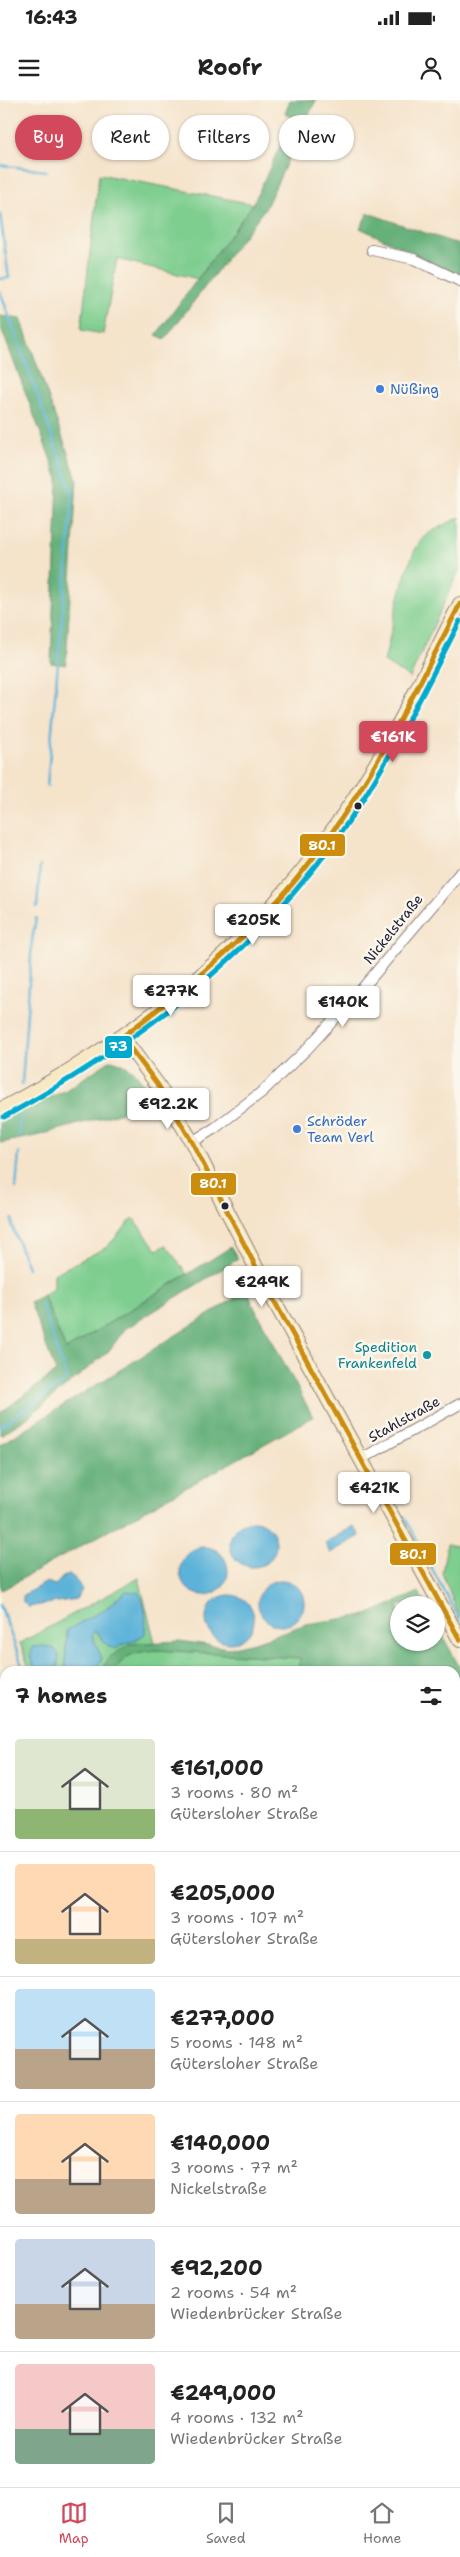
<!DOCTYPE html>
<html lang="en">
<head>
<meta charset="utf-8">
<style>
	:root { --surface:#fff; --page:#f2f2f2; --text:#222; --muted:#767676; --line:#e0e0e0; --accent:#d1495b }
	body { margin:0; font-family:"Shantell Sans",sans-serif; background:var(--page); color:var(--text); height:100vh; display:flex; flex-direction:column; font-size:19px; white-space:nowrap }
	* { box-sizing:border-box; margin:0 }
	p { font-size:16px; color:var(--muted) }
	.icon { flex:none; width:28px; height:28px; fill:none; stroke:currentColor; stroke-width:2; stroke-linecap:round; stroke-linejoin:round }
	.map { position:relative; flex:1; overflow:hidden }
	.details { position:absolute; left:0px; top:1566px; width:460px; height:821px; display:flex; flex-direction:column; background:var(--surface); border-radius:15px 15px 0 0; box-shadow:0 1px 4px #0004 }
	.details>* { flex:none }
	.top-card { position:absolute; left:15px; top:15px; width:430px; height:45px; display:flex; gap:10px }
	.buttons { position:absolute; left:390px; top:1496px; display:grid; gap:10px }
	.buttons a { display:grid; place-items:center; width:55px; height:55px; border-radius:50%; background:var(--surface); box-shadow:0 1px 4px #0004; font-size:25px }
	.price { position:absolute; translate:-50% -42px; padding:0 11px; border-radius:5px; background:#fff; color:#222; font-size:16px; line-height:32px; filter:drop-shadow(0 1px 2px #0008) }
	.price::after { content:''; position:absolute; left:50%; top:30px; width:15px; height:11px; margin-left:-8px; background:inherit; clip-path:polygon(0 0,100% 0,50% 100%) }
	.price.selected { background:var(--accent); color:#fff }
	ul { padding:0; list-style:none }
	li { display:flex; align-items:center; gap:15px; height:125px; padding:0 15px }
	li+li { border-top:1px solid var(--line) }
	li span { display:grid; place-items:center; flex:none; width:140px; height:100px; border-radius:5px; color:#555 }
	li>.icon { margin-inline-start:auto }
	span .icon { width:60px; height:60px; fill:#fffc; stroke-width:1 }
	li b { font-size:21px }
	h2 { display:flex; justify-content:space-between; align-items:center; height:60px; padding:0 15px; font-size:21px }
	.tag { padding:0 18px; border-radius:22px; background:var(--surface); box-shadow:0 1px 4px #0004; font-size:18px; line-height:45px }
	.tag.selected { background:var(--accent); color:#fff }
	.status { display:flex; justify-content:space-between; align-items:center; height:35px; padding:0 25px; background:var(--surface); direction:ltr }
	.status svg { height:14px; fill:currentColor }
	header { display:flex; justify-content:space-between; align-items:center; height:65px; padding:0 15px; background:var(--surface); font-size:22px; font-weight:700 }
	.menu { display:flex; justify-content:space-around; align-items:center; height:70px; border-top:1px solid var(--line); background:var(--surface); font-size:14px; color:var(--muted) }
	.menu a { display:grid; justify-items:center; gap:2px }
	.menu .selected { color:var(--accent) }
	.map>svg:first-child { display:block }
	.green { fill:#7ece8f; stroke:#507865 }
	.forest { fill:#66b17a; stroke:#446a5a }
	.water { fill:#5cb2d9; stroke:#3f6a8a }
	.lines { fill:none; stroke-linecap:round; stroke-linejoin:round }
	.stream { stroke:#5cb2d9; stroke-width:2.5 }
	.minor-casing { stroke:#8c8282; stroke-width:12 }
	.secondary-casing { stroke:#8c8282; stroke-width:16 }
	.minor { stroke:#fff; stroke-width:10 }
	.secondary { stroke:#f8e8c3; stroke-width:14 }
	.bus-1-casing { stroke:#fbf7ec; stroke-width:9 }
	.bus-2-casing { stroke:#fbf7ec; stroke-width:9 }
	.bus-1 { stroke:#cc8c0c; stroke-width:5 }
	.bus-2 { stroke:#00a9ce; stroke-width:5 }
	.shop-dot { fill:#3f7fe0; stroke:#fbf7ec; stroke-width:2 }
	.bus-dot { fill:#22223b; stroke:#fbf7ec; stroke-width:2 }
	.culture-dot { fill:#0f9aa8; stroke:#fbf7ec; stroke-width:2 }
	.labels { text-anchor:middle; dominant-baseline:central; stroke-width:5; stroke-linejoin:round; paint-order:stroke }
	.shop-label { font-size:14px; fill:#366cbe; stroke:#fbf7ec; text-anchor:start }
	.street-label { font-size:14px; fill:#22223b; stroke:#fbf7ec }
	.culture-label { font-size:14px; fill:#0d838f; stroke:#fbf7ec; text-anchor:end }
	.line-badge { stroke:#fbf7ec; stroke-width:2 }
	.badge-label { font-size:14px; text-anchor:middle; font-weight:bold; fill:#fff }
</style>
</head>
<body>
<div class="status"><b>16:43</b><svg viewBox="0 0 49 12"><path d="M0 12V9h3v3zM5 12V6h3v6zM10 12V3h3v9zM15 12V0h3v12zM26 1h20v11H26zM47 4h2v5h-2z"/></svg></div>
<header><svg class="icon" aria-label="menu" viewBox="0 0 24 24"><path d="M4 6h16M4 12h16M4 18h16"/></svg>Roofr<svg class="icon" aria-label="person" viewBox="0 0 24 24"><circle cx="12" cy="8" r="4"/><path d="M4 21q1-7 8-7t8 7"/></svg></header>
<div class="map">
<svg width="460" height="2387" viewBox="0 0 460 2387">
	<rect width="100%" height="100%" fill="#fbf7ec"/>
	<filter id="ink" filterUnits="userSpaceOnUse"><feTurbulence type="fractalNoise" baseFrequency=".02" numOctaves="2"/><feDisplacementMap in="SourceGraphic" scale="10" xChannelSelector="R" yChannelSelector="G"/><feConvolveMatrix kernelMatrix="1 2 1 2 8 2 1 2 1" color-interpolation-filters="sRGB"/></filter>
	<filter id="wash" filterUnits="userSpaceOnUse"><feTurbulence type="fractalNoise" baseFrequency=".0096" numOctaves="4" result="noise"/><feDisplacementMap in="SourceGraphic" scale="20" xChannelSelector="R" yChannelSelector="G"/><feGaussianBlur stdDeviation="1.12" result="paint"/><feColorMatrix in="noise" values="0 0 0 0 0 0 0 0 0 0 0 0 0 0 0 0 0 1.4 0 .05"/><feComposite in="paint" operator="in"/></filter>
	<g filter="url(#wash)">
		<rect width="100%" height="100%" fill="#f5e3ca"/>
		<!-- green -->
		<path class="green" d="M99 74 253 104 198 179 117 159 103 234 81 230Z
			M460 417V468L410 578 384 562C391 535 405 451 426 435 436 428 449 423 460 417Z
			M133 1118 157 1150 166 1145 187 1174 66 1250 43 1195 54 1188V1174L107 1147Z
			M447 1444 460 1447V1519L442 1473Z
			M139 1478 155 1543C127 1545 117 1547 100 1571H93L102 1559 92 1535 95 1531 108 1546 136 1541 126 1491 104 1510 67 1530 65 1571H57L59 1556H30L36 1571H30L20 1543Z
			M155 1550 300 1558V1571H114C127 1553 133 1553 155 1550Z"/>
		<!-- forest -->
		<path class="forest" d="M290 0H316L266 107 165 239 156 235 253 104 293 18 285 14Z
			M368 113 460 145V176L360 128Z
			M0 216 21 219 77 379 66 565 51 563 58 379 0 225Z
			M111 960C135 965 144 984 155 1003L36 1036 0 1043V1021L66 990Z
			M231 1147 238 1159 125 1229 108 1252 27 1318 0 1335V1313L56 1272 30 1202 43 1195 66 1250Z
			M248 1190 252 1203 313 1317 2 1490 0 1483V1345Z
			M419 1492 426 1505H399V1542H436V1524L460 1568V1683L455 1684V1571H300V1558L155 1550C133 1553 127 1553 114 1571H100L110 1557 130 1544 179 1541 229 1548 255 1542 306 1524 367 1515Z
			M455 2364 460 2376V2387H410L415 2383 455 2382Z
			M171 2383H239L240 2387H171Z"/>
		<!-- water -->
		<path class="water" d="M230 1444a23 23 0 1 1 46 0a23 23 0 1 1-46 0Z
			M354 1426 360 1436 330 1453 325 1443Z
			M180 1471a24 24 0 1 1 48 0a24 24 0 1 1-48 0Z
			M69 1475 75 1478 82 1490 76 1499 28 1507 23 1502V1495L47 1482 55 1485 63 1477Z
			M258 1503a23 23 0 1 1 46 0a23 23 0 1 1-46 0Z
			M126 1491 138 1492C147 1503 146 1521 145 1534 136 1541 125 1542 116 1549L108 1546 95 1531 92 1535 102 1559 93 1571H65L67 1530 104 1510Z
			M206 1519a24 24 0 1 1 48 0a24 24 0 1 1-48 0Z
			M45 1546 54 1548 59 1556 57 1571H36L30 1556 33 1547Z"/>
		<g class="lines">
			<!-- stream -->
			<path class="stream" d="M0 65 46 71
				M0 114 9 178 0 179
				M0 191 73 394 47 686
				M37 807 40 766
				M22 984 32 841 36 818
				M19 1016V1036
				M16 1088 19 1053
				M12 1119V1126L28 1168
				M0 1327 67 1279 41 1203
				M404 1416 460 1521
				M0 1504 24 1571
				M455 1687H460
				M455 1832 460 1828
				M455 2151 460 2150
				M174 2382V2387
				M224 2382 225 2387"/>
		</g>
	</g>
	<g filter="url(#ink)">
		<g class="lines">
			<defs>
				<path id="minor" d="M372 150 414 159 460 181
					M192 1042 215 1028 263 991 306 950 361 890 460 773
					M361 1359 460 1304"/>
				<path id="secondary" d="M122 937 158 985 192 1042 260 1175 460 1540
					M0 1010C104 955 203 886 281 796 317 756 348 710 376 664 407 613 433 557 460 504"/>
			</defs>
			<!-- minor casing -->
			<use href="#minor" class="minor-casing"/>
			<!-- secondary casing -->
			<use href="#secondary" class="secondary-casing"/>
			<!-- minor -->
			<use href="#minor" class="minor"/>
			<!-- secondary -->
			<use href="#secondary" class="secondary"/>
			<defs>
				<path id="bus-1" d="M122 937 158 985 192 1042 260 1175 460 1540
					M122 937C178 894 234 850 281 797 358 711 408 606 460 504"/>
				<path id="bus-2" d="M4 1017C133 946 250 859 337 738 386 669 422 595 460 521"/>
			</defs>
			<!-- bus-1 casing -->
			<use href="#bus-1" class="bus-1-casing"/>
			<!-- bus-2 casing -->
			<use href="#bus-2" class="bus-2-casing"/>
			<!-- bus-1 -->
			<use href="#bus-1" class="bus-1"/>
			<!-- bus-2 -->
			<use href="#bus-2" class="bus-2"/>
		</g>
	</g>
	<!-- markers -->
	<g class="shop-dot">
		<circle cx="380" cy="289" r="5"/>
		<circle cx="297" cy="1029" r="5"/>
	</g>
	<g class="bus-dot">
		<circle cx="358" cy="706" r="4.5"/>
		<circle cx="225" cy="1106" r="4.5"/>
	</g>
	<circle class="culture-dot" cx="427" cy="1255" r="5"/>
	<g class="labels">
		<!-- shop labels -->
		<g class="shop-label">
			<text x="390" y="289">Nüßing</text>
			<text x="307" y="1021">Schröder<tspan x="307" dy="16">Team Verl</tspan></text>
		</g>
		<!-- street labels -->
		<g class="street-label">
			<text transform="translate(393 829) rotate(-51)">Nickelstraße</text>
			<text transform="translate(404 1319) rotate(-29)">Stahlstraße</text>
		</g>
		<!-- culture labels -->
		<g class="culture-label">
			<text x="417" y="1247">Spedition<tspan x="417" dy="16">Frankenfeld</tspan></text>
		</g>
	</g>
	<g class="line-badge">
		<rect x="299" y="733" width="47" height="24" rx="5" fill="#cc8c0c"/>
		<rect x="104" y="935" width="29" height="24" rx="5" fill="#00a9ce"/>
		<rect x="190" y="1072" width="47" height="24" rx="5" fill="#cc8c0c"/>
		<rect x="389" y="1442" width="48" height="24" rx="5" fill="#cc8c0c"/>
	</g>
	<g class="badge-label">
		<text x="322" y="750">80.1</text>
		<text x="118" y="951">73</text>
		<text x="213" y="1088">80.1</text>
		<text x="413" y="1459">80.1</text>
	</g>
</svg>
<div class="buttons">
<a><svg class="icon" aria-label="layers" viewBox="0 0 24 24"><path d="M12 4l9 5-9 5-9-5zM3 14l9 5 9-5"/></svg></a>
</div>
<b class="price selected" style="left:393px;top:663px">€161K</b>
<b class="price" style="left:253px;top:846px">€205K</b>
<b class="price" style="left:171px;top:917px">€277K</b>
<b class="price" style="left:343px;top:928px">€140K</b>
<b class="price" style="left:168px;top:1030px">€92.2K</b>
<b class="price" style="left:262px;top:1208px">€249K</b>
<b class="price" style="left:374px;top:1414px">€421K</b>
<div class="top-card">
<a class="tag selected">Buy</a>
<a class="tag">Rent</a>
<a class="tag">Filters</a>
<a class="tag">New</a>
</div>
<section class="details">
<h2>7 homes<svg class="icon" aria-label="filters" viewBox="0 0 24 24"><path d="M4 7h16M4 17h16"/><circle cx="9" cy="7" r="2"/><circle cx="15" cy="17" r="2"/></svg></h2>
<ul>
<li><span style="background:linear-gradient(#dfe7d0 70%,#8fb573 0)"><svg class="icon" aria-label="home" viewBox="0 0 24 24"><path d="M3 11l9-7 9 7M6 9v11h12V9"/></svg></span><div><b>€161,000</b><p>3 rooms · 80 m²</p><p>Gütersloher Straße</p></div></li>
<li><span style="background:linear-gradient(#ffd9b3 75%,#c2b280 0)"><svg class="icon" aria-label="home" viewBox="0 0 24 24"><path d="M3 11l9-7 9 7M6 9v11h12V9"/></svg></span><div><b>€205,000</b><p>3 rooms · 107 m²</p><p>Gütersloher Straße</p></div></li>
<li><span style="background:linear-gradient(#bfe0f5 60%,#b9a48a 0)"><svg class="icon" aria-label="home" viewBox="0 0 24 24"><path d="M3 11l9-7 9 7M6 9v11h12V9"/></svg></span><div><b>€277,000</b><p>5 rooms · 148 m²</p><p>Gütersloher Straße</p></div></li>
<li><span style="background:linear-gradient(#ffd9b3 65%,#b9a48a 0)"><svg class="icon" aria-label="home" viewBox="0 0 24 24"><path d="M3 11l9-7 9 7M6 9v11h12V9"/></svg></span><div><b>€140,000</b><p>3 rooms · 77 m²</p><p>Nickelstraße</p></div></li>
<li><span style="background:linear-gradient(#c9d6e8 65%,#b9a48a 0)"><svg class="icon" aria-label="home" viewBox="0 0 24 24"><path d="M3 11l9-7 9 7M6 9v11h12V9"/></svg></span><div><b>€92,200</b><p>2 rooms · 54 m²</p><p>Wiedenbrücker Straße</p></div></li>
<li><span style="background:linear-gradient(#f6c9c9 65%,#7fa58c 0)"><svg class="icon" aria-label="home" viewBox="0 0 24 24"><path d="M3 11l9-7 9 7M6 9v11h12V9"/></svg></span><div><b>€249,000</b><p>4 rooms · 132 m²</p><p>Wiedenbrücker Straße</p></div></li>
</ul>
</section>
</div>
<nav class="menu">
<a class="selected"><svg class="icon" aria-label="map" viewBox="0 0 24 24"><path d="M3 6l6-2 6 2 6-2v14l-6 2-6-2-6 2zM9 4v14M15 6v14"/></svg>Map</a>
<a><svg class="icon" aria-label="saved" viewBox="0 0 24 24"><path d="M7 4h10v16l-5-4-5 4z"/></svg>Saved</a>
<a><svg class="icon" aria-label="home" viewBox="0 0 24 24"><path d="M3 11l9-7 9 7M6 9v11h12V9"/></svg>Home</a>
</nav>
</body>
</html>
